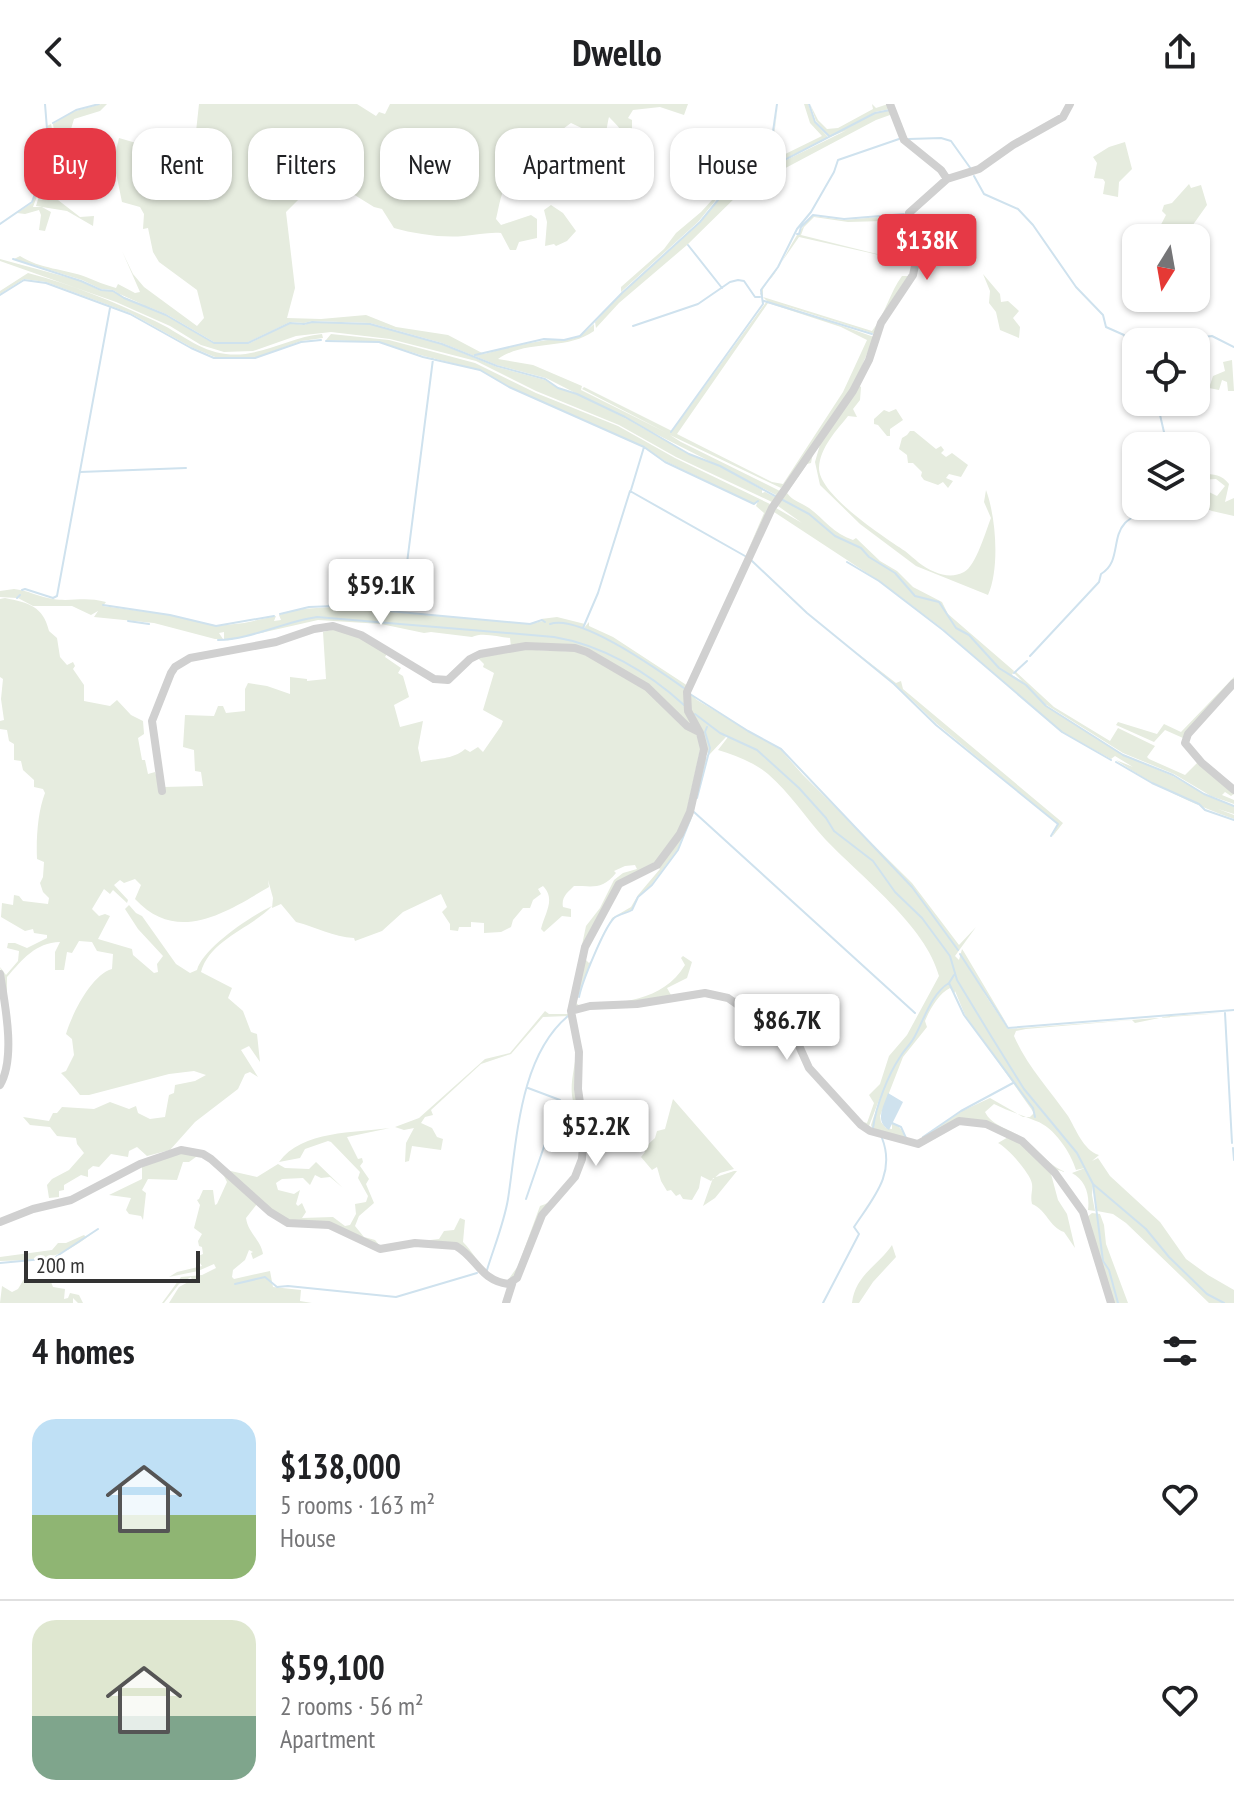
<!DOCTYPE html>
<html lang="en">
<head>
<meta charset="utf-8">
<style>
	:root { --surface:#fff; --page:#f2f2f2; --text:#202124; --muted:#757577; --line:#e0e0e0; --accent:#e63946 }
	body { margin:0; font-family:"PT Sans Narrow",sans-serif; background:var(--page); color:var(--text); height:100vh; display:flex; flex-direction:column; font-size:30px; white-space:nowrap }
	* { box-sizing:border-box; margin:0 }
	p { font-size:26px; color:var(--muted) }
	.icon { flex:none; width:44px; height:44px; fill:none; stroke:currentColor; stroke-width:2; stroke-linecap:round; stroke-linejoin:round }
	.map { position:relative; height:1199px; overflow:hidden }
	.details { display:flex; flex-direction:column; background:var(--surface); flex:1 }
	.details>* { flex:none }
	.guide { position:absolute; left:24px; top:24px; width:800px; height:72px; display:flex; gap:16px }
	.needle { width:52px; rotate:191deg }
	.tools { position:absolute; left:1122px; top:120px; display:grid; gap:16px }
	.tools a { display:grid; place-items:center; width:88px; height:88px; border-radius:16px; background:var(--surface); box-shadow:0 2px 6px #0004; font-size:40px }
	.scale { position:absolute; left:24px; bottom:20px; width:176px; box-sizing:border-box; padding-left:8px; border:4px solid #333; border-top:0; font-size:22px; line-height:28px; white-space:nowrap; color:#333; -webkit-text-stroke:6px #fff; paint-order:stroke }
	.price { position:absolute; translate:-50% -68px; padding:0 18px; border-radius:8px; background:#fff; color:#222; font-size:26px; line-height:52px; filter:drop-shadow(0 2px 4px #0008) }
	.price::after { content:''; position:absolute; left:50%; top:48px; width:24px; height:18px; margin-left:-12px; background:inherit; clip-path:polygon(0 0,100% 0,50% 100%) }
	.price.selected { background:var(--accent); color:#fff }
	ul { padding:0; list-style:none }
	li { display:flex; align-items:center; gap:24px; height:200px; padding:0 32px }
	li+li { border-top:2px solid var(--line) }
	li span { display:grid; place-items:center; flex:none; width:224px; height:160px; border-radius:24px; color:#555 }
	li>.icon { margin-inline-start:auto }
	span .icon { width:96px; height:96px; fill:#fffc; stroke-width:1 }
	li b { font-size:34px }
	h2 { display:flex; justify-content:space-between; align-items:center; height:96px; padding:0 32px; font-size:34px }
	.tag { padding:0 28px; border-radius:24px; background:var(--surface); box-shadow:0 2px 6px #0004; font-size:28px; line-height:72px }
	.tag.selected { background:var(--accent); color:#fff }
	header { display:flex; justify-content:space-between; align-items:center; height:104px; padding:0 32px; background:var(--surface); font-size:36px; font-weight:600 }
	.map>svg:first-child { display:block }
	.green { fill:#e6ecdf; fill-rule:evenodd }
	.water { fill:#cfe2ee }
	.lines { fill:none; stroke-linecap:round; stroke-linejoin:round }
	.stream { stroke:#cfe2ee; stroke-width:2 }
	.minor { stroke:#d0d0d0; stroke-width:8 }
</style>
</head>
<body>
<header><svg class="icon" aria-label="back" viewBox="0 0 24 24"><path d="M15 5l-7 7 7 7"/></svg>Dwello<svg class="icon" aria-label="share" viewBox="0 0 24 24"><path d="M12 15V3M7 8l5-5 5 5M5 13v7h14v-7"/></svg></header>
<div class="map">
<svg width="1234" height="1199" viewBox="0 0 1234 1199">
	<rect width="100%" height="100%" fill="#fff"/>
	<!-- green -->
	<path class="green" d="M101 0H107L100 7 74 15 71 25 55 32 53 20 72 8Z
		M199 0H357L376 12 379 8 385 10 390 0H688L684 11 660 3 633 6 628 14 632 16V32L643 37 639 47 649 52 643 60 638 58 635 63 630 58C634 39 622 26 609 13 606 24 608 33 596 38L590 28 571 19 521 56 516 71C501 79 500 100 496 115L501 121 531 111 537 115V134L519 138 516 146H510L501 129C488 128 477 131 464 132 442 134 415 130 394 124L382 105 374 103 311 64H305L293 74 294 89 300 94 286 108 295 184 287 214 321 215 366 211 396 223 448 231 484 250C502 245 522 240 541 237 567 232 570 243 594 220V227C566 247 527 235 498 255L533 261 582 282 581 286 667 329 582 285 584 283 672 327 767 197 760 190C764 180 773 174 778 164 790 145 797 126 813 112L844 116 890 112 892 122 884 117 848 118 814 113 804 123 801 131 897 155 799 133 763 185V193L872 227C885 211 890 188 902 172H910L875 230 782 201 874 233 851 288 781 384 670 331 681 338 780 387 778 392 546 274 497 261 442 239 370 219 312 217 304 219 290 218 248 238H214L166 210 124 193 113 186 101 185 82 176 14 155 20 152C40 165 65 165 86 173 96 177 105 181 116 184L118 180 135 189 140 188 122 147 133 170 144 183 197 222 204 214 197 186 159 158 153 148 148 124 143 125 144 110 140 103 122 98 115 64 112 63 119 34 143 41 144 37 173 45 194 46ZM768 199 841 223 867 236 843 288 783 380 772 378 677 330Z
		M778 0 771 57 822 32 810 19 804 0H808L815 19 828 33 769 63Z
		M810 0 818 16 827 25 838 24 873 5 872 0 876 4 888 0 890 5 875 8 858 18 875 9 891 6 890 11 876 16 742 87 687 141 619 199 596 224 595 218 622 189 701 118 722 91 754 72 847 26 830 33 816 17Z
		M51 20C58 49 43 76 33 103H42L51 108 45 127 39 126 41 111 39 106 25 110 17 109 32 99 48 55 50 46 47 22Z
		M1125 38 1132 65 1119 78 1118 93 1103 90 1105 78 1103 75 1094 74 1097 59 1093 53 1109 43Z
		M65 47 69 67 58 96 80 113 94 112 93 122 67 107 36 102 39 92 46 93Z
		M567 60 580 68H592L601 78 591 84 579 73 569 79 562 62Z
		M766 61V64L720 91 698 118 621 188V183L664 145 676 129 701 108 734 72 749 69Z
		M1189 80 1191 84 1201 81 1207 101 1190 125V134H1154L1166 111 1162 107 1164 101 1172 99Z
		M551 101 563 109 576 127 567 137 556 142 554 140 545 142 547 118 544 106Z
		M0 155 81 177 101 187H113L166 211 213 239 248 240 290 219 304 221 312 218 370 220 441 240 497 263 545 276 558 284 577 290 625 314 689 350 720 362 762 386V389L765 388 777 394 772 398 676 353 619 321 536 287 476 257 390 235 331 228 296 232 253 247 224 248 201 241 170 222 116 198 0 157Z
		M28 169C71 180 114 198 155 217 179 228 199 247 226 250 260 254 289 233 322 230L323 234 301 237 255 254 215 253 191 243 130 209 46 178 24 175 0 190V187Z
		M983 170 1000 190 1001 198 1008 197 1019 207 1013 214 1020 223 1019 234 1000 226 996 208 989 199 990 187Z
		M331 230 389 236 475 259 536 289 618 322 675 354 770 400 746 451 764 409 756 402 758 397 754 400 665 357 644 343 509 283 480 266 424 252 379 238 326 236Z
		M1232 256 1234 287H1228L1227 278 1222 276 1219 286 1209 284 1213 272 1225 267 1223 258Z
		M858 281 861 283 860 296 853 305 857 313 848 312C837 326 820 343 819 364 819 391 884 433 905 447 915 455 922 463 935 468 944 472 955 473 964 468 976 462 986 426 991 414L984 398 986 386C996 413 1000 464 988 491L916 462 860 420 820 381 815 358 821 337Z
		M896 305 903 316 890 325V332H887L878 321 874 320V315L884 306 889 308Z
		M910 327H914L936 345 941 342 944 346 941 349 946 353 952 349 968 361 961 373 949 370 946 374 953 377 948 384 943 378 938 381 924 376 921 372 922 368 913 359H908L907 351 899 345 902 334 907 331Z
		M813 349 811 359 807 360 787 389C793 397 800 398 809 404 824 415 834 430 853 436L856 434 880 457 897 467 913 483 942 498 948 510 1014 567 1012 571 1022 577 1015 570V567L1054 603 1110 637 1118 624 1155 642 1147 653 1149 655 1185 671 1199 657 1234 690 1231 692 1225 688 1222 691 1234 696V700L1211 692 1174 670 1123 649 1045 600 1029 585 1046 602 1123 651 1173 672 1204 690 1234 702V710L1218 705 1234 711V715C1193 701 1151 680 1116 656L1133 663 1115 652 1111 655 1062 628 943 525 879 477 774 408 776 404 802 419 778 402Z
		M1198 370C1210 370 1221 369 1229 380L1225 398 1234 394V412L1212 407 1198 401 1196 393 1201 384 1217 392 1225 382 1216 375 1197 376Z
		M14 485C27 486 39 493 53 495 72 498 84 492 106 498L103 502 169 511 216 522 244 519 276 512 274 517 281 516 279 511 300 505 334 503 530 520 543 517 541 515 557 513 585 520 583 524 594 529 584 524 589 518V522L613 533 688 582 686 586 697 626 648 583 592 549 511 543 510 534C497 533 483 528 472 533L431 528 424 529 381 520 318 516 225 537 231 535H224V528L219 529 223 535H215L154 519 94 513 98 507 91 511 72 502H33L18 494 20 490 16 494 0 493V487Z
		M5 494C29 499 43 502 49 527L57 534 60 553 67 561 73 558 75 562 73 565 84 581V597L110 602 117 596 131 611 143 617 144 630 138 634 142 656H145L148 670 155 668 162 691 164 683 203 682 201 668 195 667 194 646 183 643 185 611 214 612 218 602H223L226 609 245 607V585L248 579 267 582 290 590V573L307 575V577L326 575 323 528 339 524 388 548 385 553 401 564 398 569 403 572 409 593 394 601 400 623 423 617 418 644 421 658C436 654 453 656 465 645L470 648 478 643 483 648 501 622 503 617 483 606 494 569 483 563 484 560 477 553 512 545 583 548 645 584 699 629 702 637 684 719 654 761 627 773 589 828 568 907 586 822 600 804 614 776 623 769 637 765 635 761 625 762 614 767 616 769C602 786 594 782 574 782 568 788 561 793 563 803L571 805V813L562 812 544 828 541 825C545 809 556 795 543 782L538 785 541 790 533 796 530 804H523L513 816 511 823 501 828 484 829V819L471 818V823H459L458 827 450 826V820L442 808 447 803 441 790 403 808 382 827 355 837 354 834C333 833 316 823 296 818L281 800 272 804 273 794 268 776 269 783C226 808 178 841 135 795L141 781 135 775 124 779 120 776 114 781 128 796 127 799 113 786 110 790 104 785 92 805 99 812 105 810 110 812 98 835 132 845 133 851 154 869 158 868 157 860 163 852 138 825 125 805 129 801 136 809 142 812 176 860 190 869 197 866C203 844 251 812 272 802 252 824 210 835 201 868L232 884 228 894 243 907 251 928 257 930 260 958 249 942 241 946 258 973 250 968 245 970 238 985 195 1018 170 1046 147 1052 137 1043 129 1047 128 1053 111 1050 99 1063 93 1062 88 1066V1073L81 1071 64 1081V1086L59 1087V1093L49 1094 47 1081 52 1075 69 1066 84 1049 77 1040 76 1034 57 1032 50 1023 30 1021 23 1013 49 1017 53 1009H57L62 1003 94 1005 110 998 129 1005 136 1002 138 1009 150 1015 165 1013 169 991 174 989 175 981 195 977 206 971 194 967 169 970 89 991H80C74 983 68 976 61 969L66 967 74 951 72 935 66 930C72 910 91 871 112 865L113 850 97 847 92 838 79 837 72 849 67 848 64 866H55V848L60 838C35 839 23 855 7 873V892L0 863 6 871 18 857 19 847 7 844 8 839H15L27 844 47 834V831L34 829 33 825 25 827 1 813 2 799 13 801 14 791 19 792 23 797 48 800 49 794 43 788 40 779 43 773 44 758 37 755C36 733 38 707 45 689L43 685 34 683V676L23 666 21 657 14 656V640L9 637 7 626 0 625V617L4 616 1 595 3 575 0 573V495Z
		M852 545 896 579 901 577 903 585 1063 719 1052 733 1058 720 937 620 895 580Z
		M1234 573V577L1183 634 1165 626 1154 638 1116 621 1118 618 1157 630 1164 620 1181 628Z
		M688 587 697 596 781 646 803 671 912 779 959 841 976 823 955 852 959 856 962 845 964 848 1008 922 982 886 1008 925 1224 909 1169 912 1135 919 1132 916 1026 925 1016 927 1014 932C1027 962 1050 986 1068 1012 1076 1025 1083 1046 1099 1051L1092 1057 1098 1054 1110 1072 1160 1118 1186 1155 1208 1171 1234 1186V1199H1209L1126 1119 1113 1110 1097 1107 1093 1079 1092 1091 1095 1107 1088 1106C1090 1090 1085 1076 1072 1069L1085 1064 1076 1066C1071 1049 1054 1023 1036 1017 1022 1011 1008 1007 994 1000L985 1008C992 1022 1008 1024 1021 1033 1037 1043 1048 1062 1066 1068L1054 1065 1017 1032 984 1018 958 1016 925 1035 914 1038 873 1027 871 1021 881 991 869 1022 867 1023 860 1017 867 1019 874 999 869 991 880 980 889 952 907 931 939 872C926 822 860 772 825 735 806 714 790 689 768 670 755 659 735 651 718 646L728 633 724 632 726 633 709 651V646L705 653C707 627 686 612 688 587ZM950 884 955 889V887L965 911 1034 1009 1030 1013H1023L990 994 962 1007 919 1036H908L900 1024 892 1018V1025L886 1024 881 1018 880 1012 903 953 927 923 925 917C930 905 939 889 950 884Z
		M707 653 691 716 678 745 651 781 638 793 632 805C627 809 619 809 615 813 600 825 583 881 576 899L580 902C619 899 663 898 685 861L681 854 683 852 692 858 687 874 667 884 671 891 636 899 572 905 584 854 589 859 591 857 612 814 631 803 638 791 660 765 657 761 681 731 704 655Z
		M545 907 549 910H570L579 949 577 993 583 1029 580 1057 572 1075 541 1110 520 1166 508 1178C481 1177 474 1146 449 1139 424 1132 404 1145 382 1143 366 1142 352 1130 338 1123 321 1115 301 1124 284 1116 260 1104 245 1079 222 1065L257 1073 278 1060 285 1064 309 1065 316 1058 343 1084 330 1073 321 1074 315 1071 310 1081 303 1074 282 1075 276 1079 278 1086 294 1090 300 1086 296 1100 298 1102 302 1099 306 1108 302 1114 333 1113 345 1122 350 1121 356 1110 355 1100 366 1098 368 1092 358 1074 360 1068 331 1038 328 1037 305 1045 300 1054 279 1058C302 1026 355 1029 390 1024L347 1033 358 1055 362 1054 363 1058 360 1062 369 1075 366 1080 374 1099 359 1112 355 1122 364 1133 375 1136 380 1142 439 1135 444 1127 454 1126 460 1114 465 1116 463 1138C477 1152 485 1175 508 1176L518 1162 540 1102C569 1093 584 1055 582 1026 581 1015 575 1007 573 997 569 980 575 965 576 948 577 936 570 923 568 912L543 913 511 950 481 960 431 1006 433 1011 425 1013 421 1019 432 1024 437 1033 443 1035 441 1046 412 1042 409 1057 405 1058 406 1039 414 1024 404 1026 395 1023 419 1014 485 955 510 949Z
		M673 995 734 1065 720 1069 711 1077 701 1072 699 1084 692 1096 683 1095 680 1090 676 1092 671 1086 667 1087 661 1077 657 1063 652 1066 641 1053 645 1048 644 1044 655 1034 657 1027 665 1025Z
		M1010 1032 1021 1038 1051 1070 1058 1096 1067 1110 1075 1144 1064 1128C1049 1123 1047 1106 1032 1100 1030 1092 1033 1087 1032 1080 1031 1070 1007 1043 998 1039Z
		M175 1048 200 1050 189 1058H183L177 1076 148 1075 142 1086 146 1089 143 1116 141 1112 129 1110 126 1106 131 1094 109 1091 142 1075V1060Z
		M734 1067H737L715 1094 703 1102 713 1074Z
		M222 1068 257 1100 246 1114C248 1129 261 1136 263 1150L253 1155 251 1149 253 1148 249 1146 245 1156 233 1166 232 1173 234 1175 270 1167 273 1183 301 1186 300 1197 312 1199H169L179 1183 192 1176 191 1173 179 1180 164 1199H162L181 1173 202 1171 216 1164 214 1160 198 1167 169 1173 177 1168 202 1162 196 1153 203 1150 202 1143 199 1142 198 1137 202 1130 194 1124 200 1101 197 1096 199 1095 203 1086H213L215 1101 217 1100 227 1078Z
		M1092 1109 1100 1110 1104 1121 1106 1140 1128 1199H1112L1087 1113Z
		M99 1124C61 1155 48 1156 0 1157V1153L52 1146 58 1139H66L84 1131 86 1133Z
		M892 1141 896 1153 873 1178 859 1199H852C855 1171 879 1161 892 1141Z
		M24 1175 51 1178 53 1183 65 1185 64 1195 68 1194 70 1189 79 1191 83 1199H78L73 1194V1199H0L2 1182 12 1188 18 1185Z"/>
	<!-- water -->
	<path class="water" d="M888 989 903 998 889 1026C874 1017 884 1002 888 989Z"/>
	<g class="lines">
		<!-- stream -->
		<path class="stream" d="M809 0 815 18 829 32
			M53 19 76 6 99 0
			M909 35 941 34 951 37 971 65
			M768 62 777 0
			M974 72 984 90 1018 105 1033 121 1076 183 1103 211 1106 223 1124 231 1136 254
			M0 120 32 98 49 50 45 0
			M797 130H799L801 123 813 111 844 115 904 110
			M688 141 722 184
			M13 155 81 177 101 186 113 187 124 194 166 211 214 239H248L290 219 304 220 312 218 370 220 442 240 497 262 545 275 558 284 577 290 625 313 689 350 720 362 775 392
			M0 191 24 176 46 179 130 210 191 244 214 254H255L301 238 321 236
			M764 197 872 230
			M633 222 698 200 730 178 738 176 744 177 755 193H760
			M1126 232C1145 236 1144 231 1160 231 1170 230 1177 235 1187 231L1193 234 1212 232 1234 243
			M326 237 379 238 423 253 480 266 509 283 644 343
			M475 251 544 235 564 236 580 232 622 189 700 118 722 91 740 79 875 9 890 6
			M1157 298 1167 341
			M671 328 763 200 761 186 778 163 797 125 811 108 834 68 838 56 899 35
			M80 368 186 364
			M631 386 644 343 665 358 754 400 758 397
			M781 395 809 410 835 432 861 444 869 453 895 469 915 492 939 498 956 524 969 531 999 564 1026 581 1046 602 1123 651 1173 671 1204 690 1234 702
			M751 456 807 509 894 580 936 621 1058 720 1051 732
			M847 458 879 477 943 526 1062 628 1111 656
			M22 486 25 485 53 494 57 492 110 204
			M17 494 20 491
			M103 501 170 511 216 522 274 512
			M401 506 433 255
			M280 510 309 503 334 502 530 520 542 516 545 518
			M128 517 149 520
			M550 520C580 510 658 566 684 584
			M583 524 598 489 630 387 745 452
			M218 536C252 535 283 518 317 513L554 533C602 541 648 568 684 601
			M1030 552 1099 478 1101 470C1121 458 1111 434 1125 419 1131 413 1140 410 1146 404
			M1014 569 1027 557
			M690 590 748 627 781 645 912 783 958 846
			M695 610 720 629 757 646 799 684 826 714 834 727 873 757 895 788 922 814 950 852 957 876 991 932 1024 985 1077 1049 1093 1080 1146 1125 1169 1153 1207 1190 1224 1199
			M1116 658 1152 679 1199 700 1205 706 1234 716
			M697 694 710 644 705 628 707 623
			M694 708 915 909
			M960 850 1008 924 1234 906
			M954 871 949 879 964 911 1033 1004 1035 1013
			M579 893C582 878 604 824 614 814 619 810 627 809 632 806L638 793 652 781 678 746 692 711
			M1225 909 1232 1039
			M892 1019 901 1023 906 1034
			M873 1024C876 1002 888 971 900 953 905 945 911 940 915 932 924 915 932 889 949 879
			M923 1033 961 1007 1013 979
			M1233 1044 1234 1056
			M1093 1080 1103 1157 1109 1166 1118 1199
			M526 1095 560 996 528 984
			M0 1159 54 1154 98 1125
			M487 1166C494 1143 504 1119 508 1095 517 1037 519 953 568 912
			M235 1180 265 1173 277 1183 288 1182 396 1193 477 1169
			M823 1199 859 1130 854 1123C873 1094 896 1070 882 1034"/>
		<!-- minor -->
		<path class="minor" d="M890 0 904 36 941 66 947 75
			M1234 686 1202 659 1185 639 1188 630 1234 579
			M162 687 152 617 171 569 175 563 190 554 276 538 314 525 333 522 361 531 434 575 448 576 470 555 480 550 526 542 575 544 587 548 647 583 687 622 699 628
			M0 870C5 900 16 954 0 981
			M571 907 590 902 637 900 705 889 728 894 751 910 780 912 787 915 809 964 861 1021 870 1027 918 1040 959 1017 986 1020 1022 1037 1055 1069 1083 1108 1111 1199
			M0 1118 33 1105 71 1096 140 1060 181 1046 203 1050 211 1055 270 1108 288 1119 329 1121 380 1145 415 1139 456 1142C477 1154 480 1176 508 1180L517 1174 542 1111 575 1073 582 1055 584 1026 578 985 579 948 571 907 585 843 619 780 657 761 680 730 690 708 704 645 700 629 688 607 687 588 772 404 853 287 869 256 881 219 913 171 920 139 909 109 947 75 979 65 1013 41 1063 13 1070 0
			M506 1199 513 1177"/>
	</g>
</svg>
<div class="tools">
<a><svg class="needle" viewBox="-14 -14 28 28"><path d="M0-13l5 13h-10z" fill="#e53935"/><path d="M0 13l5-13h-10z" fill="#757577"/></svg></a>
<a><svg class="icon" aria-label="locate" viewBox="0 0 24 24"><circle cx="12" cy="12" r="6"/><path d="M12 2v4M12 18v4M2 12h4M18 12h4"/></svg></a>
<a><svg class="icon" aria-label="layers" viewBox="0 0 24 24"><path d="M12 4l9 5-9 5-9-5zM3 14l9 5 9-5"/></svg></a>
</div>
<div class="scale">200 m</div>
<b class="price selected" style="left:927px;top:178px">$138K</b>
<b class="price" style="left:381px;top:523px">$59.1K</b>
<b class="price" style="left:787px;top:958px">$86.7K</b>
<b class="price" style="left:596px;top:1064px">$52.2K</b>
<div class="guide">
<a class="tag selected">Buy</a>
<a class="tag">Rent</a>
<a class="tag">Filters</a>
<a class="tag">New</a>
<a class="tag">Apartment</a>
<a class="tag">House</a>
</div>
</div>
<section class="details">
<h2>4 homes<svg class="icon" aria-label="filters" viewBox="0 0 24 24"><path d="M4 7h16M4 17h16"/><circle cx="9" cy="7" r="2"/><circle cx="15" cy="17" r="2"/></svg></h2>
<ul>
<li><span style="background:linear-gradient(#bfe0f5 60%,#8fb573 0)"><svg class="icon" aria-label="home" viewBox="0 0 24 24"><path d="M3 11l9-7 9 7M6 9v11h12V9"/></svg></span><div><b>$138,000</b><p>5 rooms · 163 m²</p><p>House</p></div><svg class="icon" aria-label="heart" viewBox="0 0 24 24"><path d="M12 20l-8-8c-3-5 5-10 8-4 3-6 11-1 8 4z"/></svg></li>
<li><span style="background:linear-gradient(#dfe7d0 60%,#7fa58c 0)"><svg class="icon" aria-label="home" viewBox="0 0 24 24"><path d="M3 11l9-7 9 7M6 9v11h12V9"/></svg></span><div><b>$59,100</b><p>2 rooms · 56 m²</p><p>Apartment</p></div><svg class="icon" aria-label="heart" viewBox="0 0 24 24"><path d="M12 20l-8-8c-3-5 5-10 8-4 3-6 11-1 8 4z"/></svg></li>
</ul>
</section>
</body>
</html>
